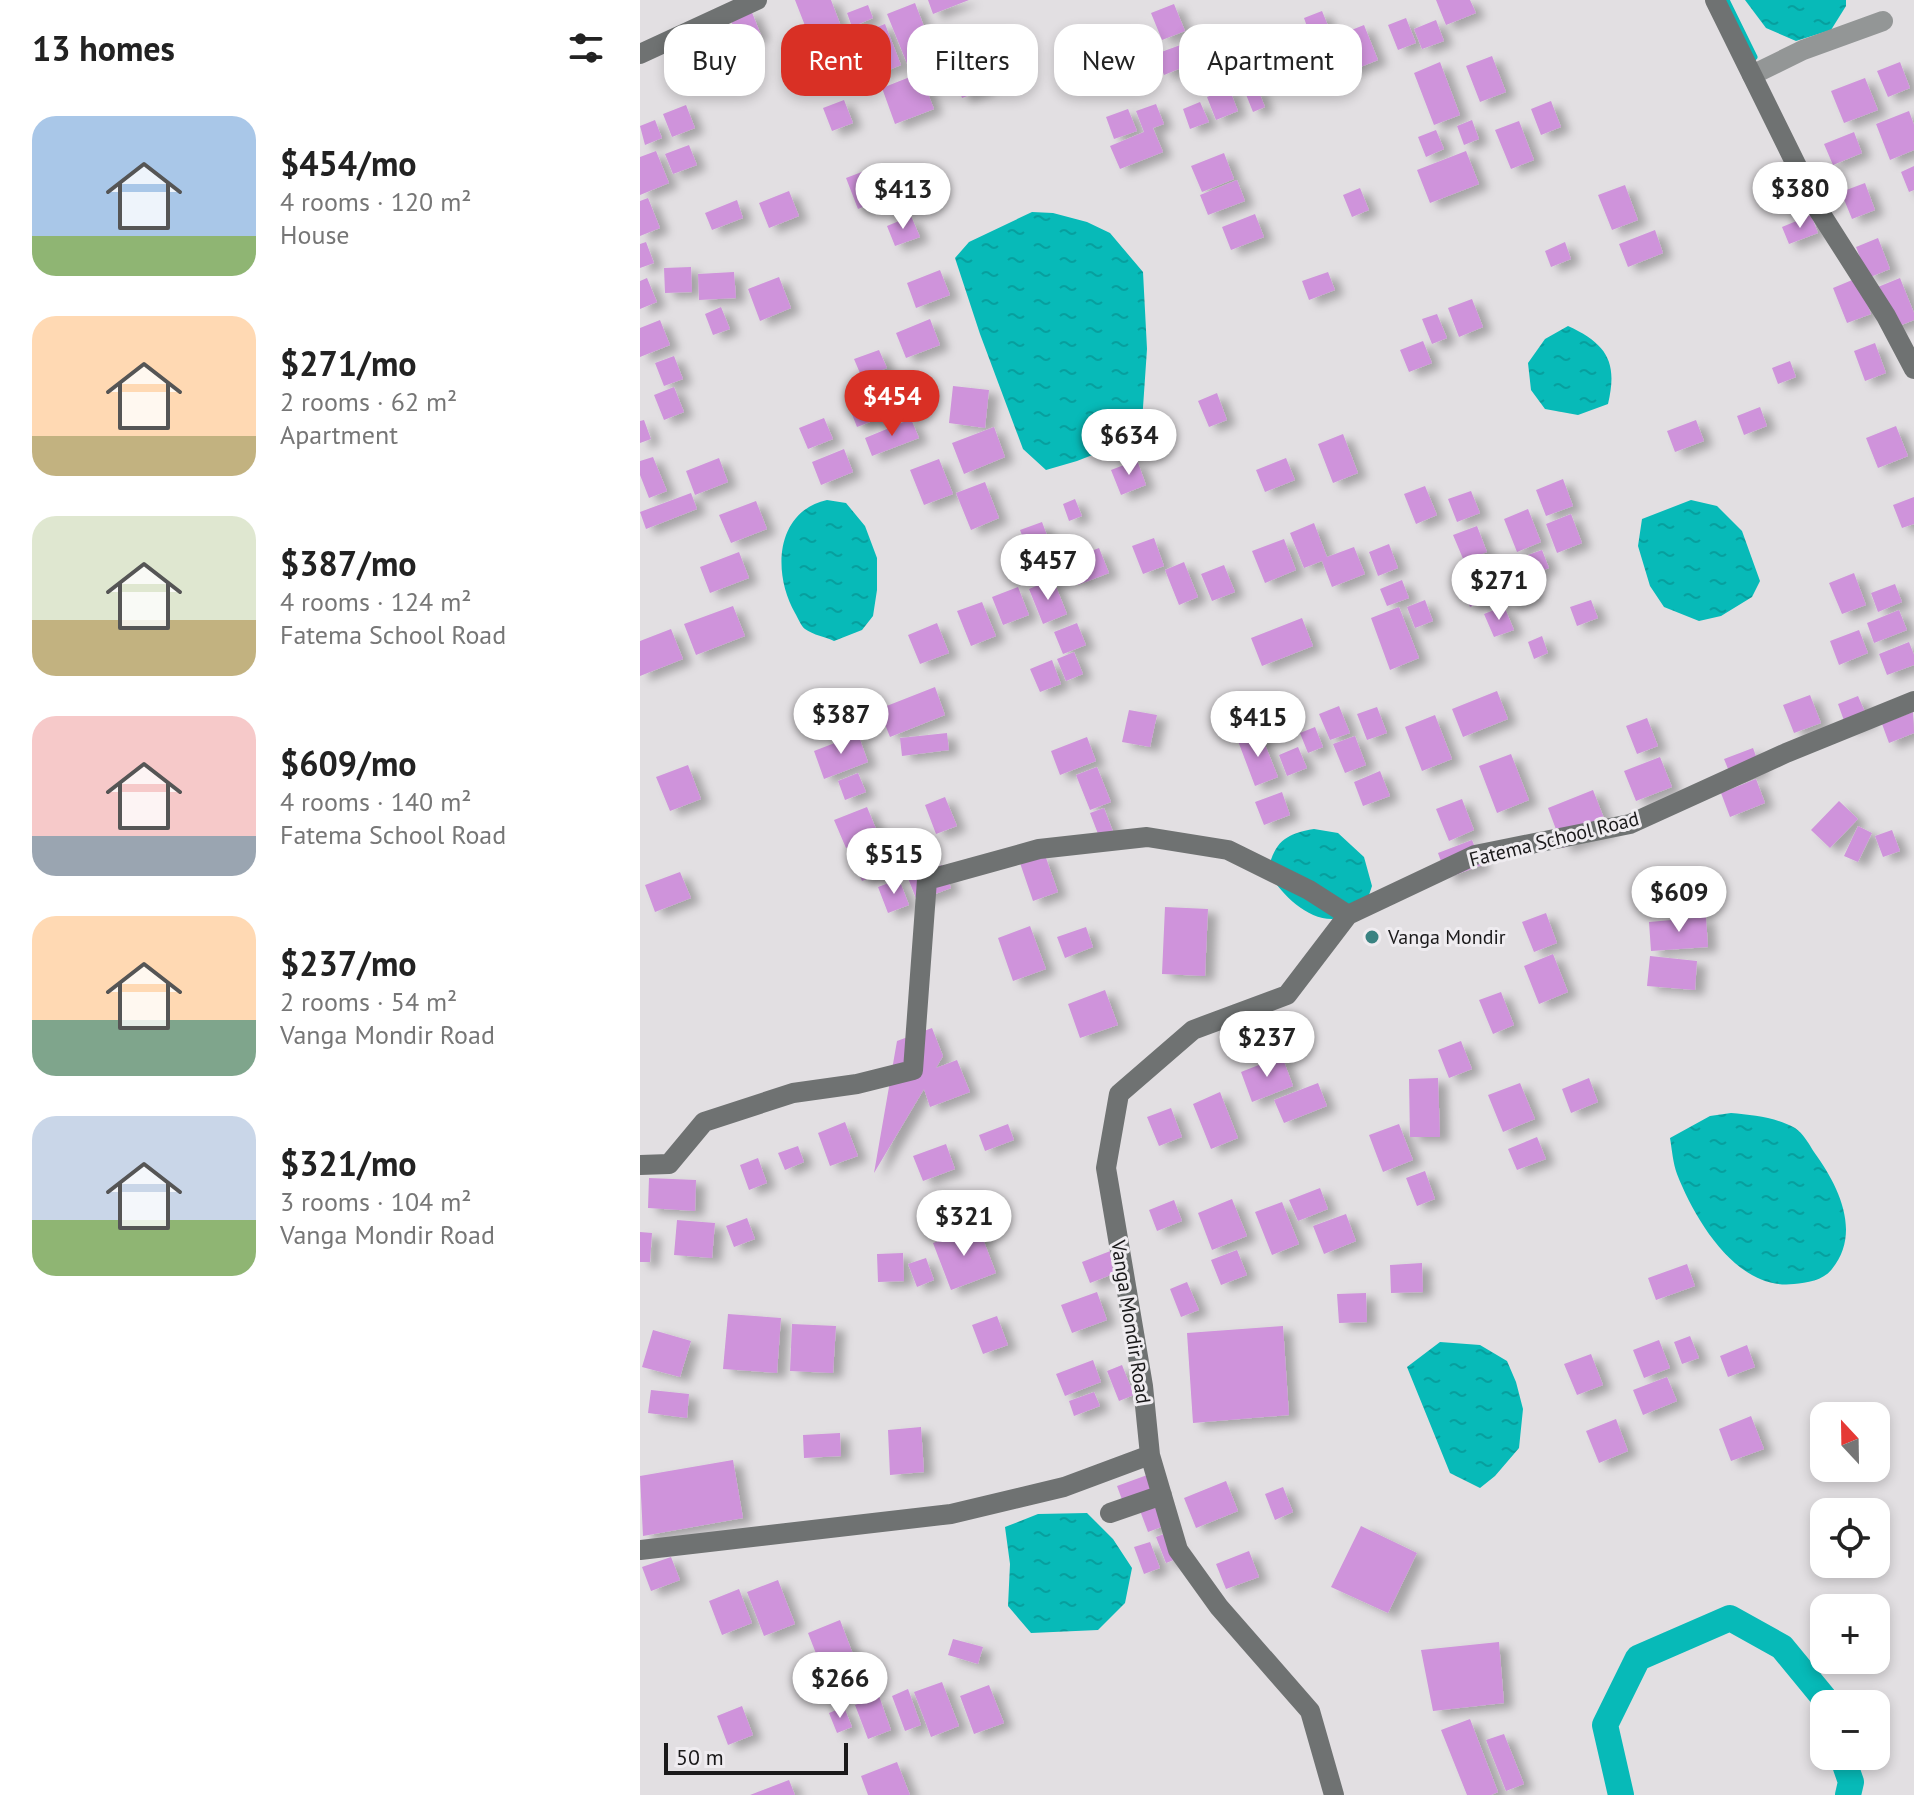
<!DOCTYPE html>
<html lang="en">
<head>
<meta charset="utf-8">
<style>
	:root { --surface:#fff; --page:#f2f2f2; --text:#222; --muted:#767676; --accent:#d93025 }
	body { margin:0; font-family:"PT Sans",sans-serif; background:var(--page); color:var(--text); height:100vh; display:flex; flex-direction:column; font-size:30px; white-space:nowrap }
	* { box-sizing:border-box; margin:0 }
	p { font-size:26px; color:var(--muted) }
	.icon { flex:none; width:44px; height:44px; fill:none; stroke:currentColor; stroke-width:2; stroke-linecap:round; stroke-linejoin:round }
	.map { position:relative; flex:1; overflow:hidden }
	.sheet { display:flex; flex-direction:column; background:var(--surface); width:640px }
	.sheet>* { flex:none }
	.top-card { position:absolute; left:24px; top:24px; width:760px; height:72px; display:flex; gap:16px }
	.needle { width:52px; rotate:338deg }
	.buttons { position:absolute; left:1170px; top:1402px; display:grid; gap:16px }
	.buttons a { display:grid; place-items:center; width:80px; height:80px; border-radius:16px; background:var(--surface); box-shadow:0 4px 12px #0003; font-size:40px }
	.scale { position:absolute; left:24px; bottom:20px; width:184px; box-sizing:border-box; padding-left:8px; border:4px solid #1a191a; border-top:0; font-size:22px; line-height:28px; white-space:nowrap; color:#1a191a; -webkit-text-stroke:6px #efecf0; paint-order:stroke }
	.price { position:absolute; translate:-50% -68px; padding:0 18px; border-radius:28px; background:#fff; color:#222; font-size:26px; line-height:52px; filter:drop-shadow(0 2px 4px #0008) }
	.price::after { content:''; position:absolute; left:50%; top:48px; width:24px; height:18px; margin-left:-12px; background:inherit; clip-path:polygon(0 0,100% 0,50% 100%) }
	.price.on { background:var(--accent); color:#fff }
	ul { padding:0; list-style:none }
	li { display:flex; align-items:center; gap:24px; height:200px; padding:0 32px }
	li span { display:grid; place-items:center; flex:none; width:224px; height:160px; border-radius:24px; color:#555 }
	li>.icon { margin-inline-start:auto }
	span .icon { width:96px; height:96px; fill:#fffc; stroke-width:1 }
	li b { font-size:34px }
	h2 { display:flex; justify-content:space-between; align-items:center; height:96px; padding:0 32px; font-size:34px }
	.pill { padding:0 28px; border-radius:24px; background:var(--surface); box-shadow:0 4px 12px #0003; font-size:28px; line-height:72px }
	.pill.on { background:var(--accent); color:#fff }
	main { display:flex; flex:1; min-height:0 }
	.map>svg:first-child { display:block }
	.water { fill:url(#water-ripples) }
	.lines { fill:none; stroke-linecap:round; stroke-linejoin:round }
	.stream { stroke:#07bab8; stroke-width:7 }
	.canal { stroke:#07bab8; stroke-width:26 }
	.building { fill:#cf93db; filter:url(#shadow) }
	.street { stroke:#939696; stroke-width:20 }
	.secondary { stroke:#6f7272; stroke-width:20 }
	.poi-dot { fill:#398281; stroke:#efecf0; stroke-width:3 }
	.labels { text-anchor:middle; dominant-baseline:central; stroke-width:6; stroke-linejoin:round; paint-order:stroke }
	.street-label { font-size:20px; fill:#1a191a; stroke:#efecf0 }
	.poi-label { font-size:20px; fill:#1a191a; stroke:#efecf0; text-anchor:start }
</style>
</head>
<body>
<main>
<section class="sheet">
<h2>13 homes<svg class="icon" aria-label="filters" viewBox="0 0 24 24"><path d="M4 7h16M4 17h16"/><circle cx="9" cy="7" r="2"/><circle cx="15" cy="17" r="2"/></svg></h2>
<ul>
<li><span style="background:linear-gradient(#a9c7e8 75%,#8fb573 0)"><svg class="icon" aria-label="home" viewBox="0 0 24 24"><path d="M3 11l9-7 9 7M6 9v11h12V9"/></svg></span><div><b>$454/mo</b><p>4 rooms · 120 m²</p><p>House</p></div></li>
<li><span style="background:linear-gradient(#ffd9b3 75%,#c2b280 0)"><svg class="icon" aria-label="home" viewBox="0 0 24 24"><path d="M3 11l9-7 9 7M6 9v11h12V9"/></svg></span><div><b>$271/mo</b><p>2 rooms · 62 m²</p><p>Apartment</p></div></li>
<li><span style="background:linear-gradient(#dfe7d0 65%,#c2b280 0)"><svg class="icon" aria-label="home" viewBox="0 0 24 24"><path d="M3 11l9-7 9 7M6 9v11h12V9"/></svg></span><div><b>$387/mo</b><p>4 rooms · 124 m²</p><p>Fatema School Road</p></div></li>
<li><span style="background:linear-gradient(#f6c9c9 75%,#9aa5b1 0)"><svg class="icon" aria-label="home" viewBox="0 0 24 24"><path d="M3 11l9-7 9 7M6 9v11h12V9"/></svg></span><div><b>$609/mo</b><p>4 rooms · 140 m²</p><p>Fatema School Road</p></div></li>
<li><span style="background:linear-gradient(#ffd9b3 65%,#7fa58c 0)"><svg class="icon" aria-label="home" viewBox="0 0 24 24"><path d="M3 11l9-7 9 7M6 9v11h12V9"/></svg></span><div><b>$237/mo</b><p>2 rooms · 54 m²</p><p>Vanga Mondir Road</p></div></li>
<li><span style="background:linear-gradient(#c9d6e8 65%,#8fb573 0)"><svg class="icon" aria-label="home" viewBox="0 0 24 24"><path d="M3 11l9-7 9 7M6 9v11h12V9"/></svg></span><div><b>$321/mo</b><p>3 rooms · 104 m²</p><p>Vanga Mondir Road</p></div></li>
</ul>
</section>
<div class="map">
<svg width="1274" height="1795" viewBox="0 0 1274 1795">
	<defs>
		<pattern id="water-ripples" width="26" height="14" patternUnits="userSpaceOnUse" patternTransform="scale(2)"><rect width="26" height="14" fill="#07bab8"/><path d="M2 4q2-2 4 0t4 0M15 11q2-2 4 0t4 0" fill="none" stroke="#079f9e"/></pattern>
		<filter id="shadow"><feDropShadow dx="9" dy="5" stdDeviation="4" flood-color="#0004"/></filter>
	</defs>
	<rect width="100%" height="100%" fill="#e2dfe2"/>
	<!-- water -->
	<path class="water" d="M1105 0H1206V6L1191 30 1156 41 1126 28Z
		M392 212 413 213 447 222 470 233 503 272 507 349 502 422 478 445 437 461 406 470 383 449 340 334 315 258 329 242Z
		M928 326C967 344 978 362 968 404L938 415 905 409 891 390 888 363 905 339Z
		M187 500 206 503 225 526 237 558V590L233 616 222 630 194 641C186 637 173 635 165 629 161 626 158 618 155 613 133 575 134 512 187 500Z
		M1051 500 1077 506 1102 531 1120 581 1112 597 1081 616 1059 621 1024 607 1010 586 998 546 1002 519Z
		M674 829 698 833 724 857 732 886 726 904C716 910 704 918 692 919 665 919 640 892 628 872 634 842 645 834 674 829Z
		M1091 1113C1113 1115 1135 1117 1155 1128 1163 1133 1169 1144 1174 1152 1198 1185 1222 1232 1192 1269 1184 1280 1167 1283 1154 1284 1097 1291 1055 1220 1037 1174 1033 1163 1032 1150 1030 1138L1070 1116Z
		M800 1342 840 1345 867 1361 876 1382 883 1409 879 1448 855 1476 840 1488 810 1473 767 1367Z
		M447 1513 473 1539 492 1568 485 1603 458 1630 391 1633 368 1606 370 1564 365 1527 398 1514Z"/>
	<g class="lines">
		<!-- stream -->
		<path class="stream" d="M1086 0 1114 57"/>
		<!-- canal -->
		<path class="canal" d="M1202 1756 1211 1782 1208 1795
			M981 1795 965 1725 998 1658 1090 1618 1142 1647 1184 1698 1186 1704"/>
	</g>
	<!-- building -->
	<path class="building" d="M155 0H191L202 29 171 41Z
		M288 0H329L293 14Z
		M796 0H830L836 13 806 25Z
		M275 3 295 55 268 66 247 14Z
		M534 4 545 31 522 40 511 13Z
		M228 5 233 18 212 27 207 13Z
		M111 10 121 35 100 43 90 18Z
		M682 11 689 28 670 35 664 18Z
		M766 18 776 43 758 50 748 25Z
		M796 20 804 41 782 49 774 29Z
		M245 24 261 65 237 75 221 33Z
		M84 25 94 50 43 70 33 44Z
		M724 25 738 60 708 72 694 37Z
		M543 44 551 64 524 75 516 54Z
		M565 44 572 60 560 65 553 48Z
		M330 48 346 89 322 98 307 57Z
		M852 56 866 92 840 102 826 66Z
		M800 62 820 115 794 125 774 73Z
		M1260 62 1270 88 1248 97 1237 71Z
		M280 73 294 109 255 124 242 88Z
		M1225 78 1238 110 1204 123 1191 91Z
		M617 87 625 107 613 112 605 92Z
		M589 88 598 111 576 120 567 97Z
		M204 100 213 123 192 131 183 108Z
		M911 101 921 127 901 135 891 109Z
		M560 102 569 122 550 129 543 109Z
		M516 104 524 124 513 128 523 152 480 169 470 146 504 132 496 111Z
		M46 105 55 128 32 137 23 114Z
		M488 109 497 131 474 139 466 117Z
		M1269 111 1274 125V150L1250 160 1236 124Z
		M15 120 22 138 5 145 0 126Z
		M832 120 839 139 824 145 817 126Z
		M879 121 894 160 871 169 855 130Z
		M796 130 804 149 786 157 778 137Z
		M1214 132 1222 153 1193 165 1184 144Z
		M49 145 57 165 33 174 25 154Z
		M16 151 29 183 0 195V157Z
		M826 151 839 184 790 203 777 170Z
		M584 153 594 179 562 192 551 166Z
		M240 165 252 195 218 209 206 178Z
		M1274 166V190L1269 192 1261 172Z
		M597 180 605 201 568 215 560 195Z
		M1225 183 1235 210 1212 219 1201 192Z
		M985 185 998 220 972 230 958 195Z
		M720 188 729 210 712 217 703 195Z
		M149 191 159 216 129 228 119 203Z
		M8 198 20 228 0 236V201Z
		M97 200 103 218 72 230 65 213Z
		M615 214 624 237 591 250 582 227Z
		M1171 215 1178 233 1149 244 1142 227Z
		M271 216 280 237 255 246 247 226Z
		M1015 230 1023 253 988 267 979 244Z
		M1238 238 1250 269 1228 278 1216 247Z
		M6 242 14 263 0 268V244Z
		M925 242 931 259 911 267 905 251Z
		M51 267 52 292 25 293 24 268Z
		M300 270 310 295 276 308 267 283Z
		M94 272 96 298 59 300 58 274Z
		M688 272 695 290 669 300 662 281Z
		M139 277 151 308 120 321 108 289Z
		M7 278 17 302 0 309V281Z
		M1217 278 1231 314 1207 323 1193 288Z
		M1260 278 1274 313V320L1249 330 1233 289Z
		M832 299 843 327 819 337 808 308Z
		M81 307 90 329 73 335 65 314Z
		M797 314 807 338 792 344 782 319Z
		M290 319 300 345 266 358 256 333Z
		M20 320 30 345 0 357V328Z
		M783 341 792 363 769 372 760 350Z
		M1235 343 1246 373 1225 381 1214 351Z
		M239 350 247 368 222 378 214 359Z
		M34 356 43 379 24 386 15 363Z
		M1150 361 1156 377 1138 384 1132 368Z
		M245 384 256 412 217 427 206 399Z
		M313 386 349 390 345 428 309 423Z
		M34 387 44 412 24 420 14 395Z
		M577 393 587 420 569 427 558 401Z
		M1120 407 1127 426 1104 435 1097 416Z
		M184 418 193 439 168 449 159 428Z
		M271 419 279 438 232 456 225 438Z
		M4 420 11 439 0 443V421Z
		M1056 420 1064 441 1035 452 1027 431Z
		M1256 426 1268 456 1238 468 1226 438Z
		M354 427 365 457 324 474 312 443Z
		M703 434 718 473 693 483 678 444Z
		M204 449 213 472 181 485 172 462Z
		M13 457 27 491 9 498 0 475V461Z
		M79 458 88 482 55 495 46 471Z
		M646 458 655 480 625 492 616 470Z
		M299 459 313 494 284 505 270 470Z
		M497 460 506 485 481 495 471 470Z
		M923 479 933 506 906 516 896 490Z
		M345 482 359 518 331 530 316 493Z
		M785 486 797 515 776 524 764 494Z
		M831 491 840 513 817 522 808 499Z
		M51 493 57 509 6 529 0 512Z
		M1274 497V524L1262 528 1253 505Z
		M435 499 442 516 429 521 423 504Z
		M116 501 127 529 91 543 79 515Z
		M888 509 901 542 877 552 864 519Z
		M931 514 942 543 917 553 906 524Z
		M402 522 413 551 391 559 380 530Z
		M674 523 687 557 714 547 725 574 692 587 682 561 664 568 650 533Z
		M837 526 847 552 824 561 813 535Z
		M514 538 524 566 503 574 492 546Z
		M644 539 656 570 625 583 612 551Z
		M749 544 758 568 738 576 729 552Z
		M459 548 469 573 438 585 428 560Z
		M902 550 909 568 895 574 888 555Z
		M99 552 109 578 70 593 60 567Z
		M879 557 895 596 870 606 855 566Z
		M544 562 558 597 539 605 525 570Z
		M584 565 595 592 572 601 561 574Z
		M849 565 861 595 830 607 818 577Z
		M1214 573 1226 605 1202 614 1189 583Z
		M413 579 427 614 403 624 389 589Z
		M762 580 769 598 747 606 740 589Z
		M1255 584 1262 602 1238 612 1231 593Z
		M378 587 389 615 363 625 352 597Z
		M785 600 793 621 775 628 767 607Z
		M951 600 958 618 937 626 930 607Z
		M342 602 356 636 331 646 317 611Z
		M93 606 105 636 56 655 44 624Z
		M864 606 874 630 854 637 844 614Z
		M759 607 779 658 750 670 731 618Z
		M1259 610 1267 630 1234 643 1227 623Z
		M662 618 673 646 622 666 611 638Z
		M297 623 309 653 280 664 268 635Z
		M437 623 446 645 423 654 414 632Z
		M31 629 43 659 0 676V641Z
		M1219 630 1228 653 1199 665 1190 641Z
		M902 636 908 653 894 659 888 642Z
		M1269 642 1274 655V665L1247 675 1239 654Z
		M434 652 443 674 426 681 417 659Z
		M412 660 421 684 400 692 390 669Z
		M295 687 305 715 250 737 239 709Z
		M857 691 868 719 823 737 812 709Z
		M1170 695 1181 723 1154 733 1143 705Z
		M1218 696 1229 721 1207 729 1198 704Z
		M699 706 710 733 690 740 679 714Z
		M737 707 747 733 727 740 717 714Z
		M489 710 517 715 510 747 482 742Z
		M1273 712 1274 733 1249 743 1242 724Z
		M795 715 812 759 782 771 765 727Z
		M1007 718 1018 746 997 754 986 726Z
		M675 727 683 747 668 753 660 733Z
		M620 732 638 777 615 786 598 741Z
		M307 733 309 750 262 756 260 738Z
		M218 734 228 762 184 779 174 751Z
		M715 736 726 765 705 773 693 744Z
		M447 737 456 761 420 775 411 751Z
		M658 747 667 768 647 776 639 755Z
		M1113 748 1121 770 1093 781 1084 759Z
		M871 754 889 800 857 813 839 766Z
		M1020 757 1032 787 996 801 984 771Z
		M48 765 61 799 30 811 16 777Z
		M457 767 471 802 450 810 436 775Z
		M740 771 750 796 723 806 714 782Z
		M218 773 226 792 205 800 198 781Z
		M1116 779 1125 803 1090 817 1081 793Z
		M953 790 969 831 923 848 908 808Z
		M642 792 650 815 624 825 615 802Z
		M305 797 317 826 296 834 285 805Z
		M822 799 834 830 809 841 796 809Z
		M1199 801 1218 819 1190 848 1171 830Z
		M227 807 239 836 206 848 194 820Z
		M464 808 474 834 460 839 450 813Z
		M1218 826 1232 833 1218 862 1204 856Z
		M268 829 279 857 255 866 243 838Z
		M1252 830 1260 851 1243 857 1235 836Z
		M832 840 842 865 807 878 798 853Z
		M237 848 246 871 222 881 212 857Z
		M405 855 418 892 393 901 380 863Z
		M302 865 311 888 277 901 268 878Z
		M40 872 51 898 15 912 5 885Z
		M259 879 269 905 248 913 238 887Z
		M525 907 568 909 565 976 522 974Z
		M906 913 917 943 894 952 882 922Z
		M1066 917 1068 947 1011 951 1009 922Z
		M390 926 406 969 373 981 358 938Z
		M446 927 453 947 425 958 417 937Z
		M913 954 928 992 899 1004 884 966Z
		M1010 956 1057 961 1055 990 1007 986Z
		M465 990 478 1025 440 1038 428 1004Z
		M861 992 874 1025 853 1034 839 1000Z
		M292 1028 303 1056 296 1068 317 1060 330 1092 290 1107 284 1089 234 1173 257 1041Z
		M821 1041 832 1069 809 1078 798 1050Z
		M642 1056 653 1086 612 1102 601 1072Z
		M798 1078 800 1137H770L769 1079Z
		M949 1078 958 1102 931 1113 922 1089Z
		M678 1083 687 1106 644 1123 634 1100Z
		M880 1083 895 1119 863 1132 848 1095Z
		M580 1092 598 1138 571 1149 553 1104Z
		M531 1108 542 1137 519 1146 507 1117Z
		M205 1122 218 1156 190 1166 178 1133Z
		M368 1124 374 1140 345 1151 339 1135Z
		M759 1124 773 1160 743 1172 729 1135Z
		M897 1137 906 1159 877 1170 868 1149Z
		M306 1144 315 1169 283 1181 273 1156Z
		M158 1146 164 1162 145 1170 138 1153Z
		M118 1158 127 1183 109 1190 100 1165Z
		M785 1171 795 1199 777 1206 766 1178Z
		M9 1178 56 1180 55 1211 8 1208Z
		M680 1188 688 1209 658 1221 649 1200Z
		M592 1199 607 1236 572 1250 558 1213Z
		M534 1200 542 1221 517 1231 509 1210Z
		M642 1202 659 1244 632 1255 615 1212Z
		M706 1214 716 1241 684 1254 673 1226Z
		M107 1218 115 1239 94 1247 86 1226Z
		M37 1220 75 1223 72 1258 34 1255Z
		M338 1226 356 1273 311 1290 293 1243Z
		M0 1232 12 1233 10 1262H0Z
		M473 1250 481 1271 450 1283 442 1262Z
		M597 1250 607 1275 581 1285 571 1260Z
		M263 1253 264 1281 238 1282 237 1254Z
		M286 1258 294 1280 277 1287 268 1264Z
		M782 1263 783 1292 751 1293 750 1265Z
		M1047 1264 1055 1286 1016 1300 1008 1278Z
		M547 1282 559 1310 541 1317 530 1289Z
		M457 1292 467 1320 432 1333 421 1305Z
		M726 1293 727 1322 699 1323 697 1294Z
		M88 1314 141 1318 137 1373 83 1369Z
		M357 1316 368 1345 343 1354 332 1325Z
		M152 1324 196 1326 193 1373 150 1371Z
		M643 1326 649 1415 553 1423 547 1333Z
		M13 1330 51 1341 40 1377 2 1367Z
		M1050 1336 1059 1358 1042 1364 1034 1342Z
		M1019 1340 1030 1368 1004 1378 993 1350Z
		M1107 1345 1115 1367 1088 1377 1080 1356Z
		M951 1354 963 1385 937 1395 924 1364Z
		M453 1360 461 1382 425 1396 416 1374Z
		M482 1365 494 1395 479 1401 467 1371Z
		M1027 1377 1037 1401 1003 1415 993 1390Z
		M11 1390 49 1394 47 1418 8 1413Z
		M454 1392 460 1406 434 1416 429 1401Z
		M1111 1416 1124 1449 1091 1461 1079 1429Z
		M976 1419 988 1451 959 1463 946 1431Z
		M281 1427 284 1472 250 1475 248 1430Z
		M200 1433 201 1456 164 1458 163 1435Z
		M93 1460 103 1518 3 1536 0 1476Z
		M510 1474 517 1493 484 1505 477 1486Z
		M586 1481 598 1511 556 1528 544 1498Z
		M643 1487 653 1512 635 1520 625 1494Z
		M518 1501 527 1525 508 1532 499 1508Z
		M721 1526 777 1553 748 1613 691 1587Z
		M529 1532 539 1558 526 1563 516 1537Z
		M510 1542 520 1568 504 1574 494 1547Z
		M609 1551 619 1577 586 1589 576 1564Z
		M31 1557 40 1580 11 1591 2 1567Z
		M138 1580 155 1624 124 1636 107 1592Z
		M99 1589 112 1623 82 1635 69 1601Z
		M200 1620 216 1662 184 1674 168 1633Z
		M313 1639 343 1647 338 1664 308 1655Z
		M859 1642 864 1703 793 1711 781 1650Z
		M302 1682 319 1726 291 1737 274 1692Z
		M349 1685 364 1723 334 1734 320 1696Z
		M268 1689 281 1725 265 1731 252 1696Z
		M239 1696 251 1730 228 1739 215 1705Z
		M102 1706 113 1735 88 1745 77 1716Z
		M204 1707 212 1727 197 1733 189 1713Z
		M830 1719 858 1792 851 1795H827L801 1730Z
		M864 1734 884 1784 866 1791 846 1740Z
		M257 1762 270 1795H228L221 1776Z
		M149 1780 155 1795H110Z"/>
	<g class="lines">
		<!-- street -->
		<path class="street" d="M1112 75 1163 50 1243 21"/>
		<!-- secondary -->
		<path class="secondary" d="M1075 0 1179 211 1246 316 1274 369
			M0 54 117 0
			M0 1165 29 1164 64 1122 153 1093 217 1084 273 1070 287 880 399 849 507 837 588 850 669 890 708 915 835 855 990 824 1146 753 1274 701
			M470 1513 522 1495
			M0 1550 311 1514 424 1487 510 1455
			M694 1795 670 1711 579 1607 538 1550 510 1455 503 1386 466 1168 479 1094 553 1030 647 995 708 915"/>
	</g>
	<!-- markers -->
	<circle class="poi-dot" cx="732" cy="937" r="8"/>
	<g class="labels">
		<!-- street labels -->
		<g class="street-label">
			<text transform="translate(914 839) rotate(-14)">Fatema School Road</text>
			<text transform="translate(491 1322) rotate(81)">Vanga Mondir Road</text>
		</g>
		<!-- poi labels -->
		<g class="poi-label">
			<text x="748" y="937">Vanga Mondir</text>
		</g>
	</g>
</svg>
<div class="buttons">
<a><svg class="needle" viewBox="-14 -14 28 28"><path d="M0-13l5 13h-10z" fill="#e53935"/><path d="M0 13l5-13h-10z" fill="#767676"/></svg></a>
<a><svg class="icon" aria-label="locate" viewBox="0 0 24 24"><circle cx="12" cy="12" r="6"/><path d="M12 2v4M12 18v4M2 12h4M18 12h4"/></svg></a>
<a>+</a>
<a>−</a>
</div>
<div class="scale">50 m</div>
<b class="price" style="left:1160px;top:230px">$380</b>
<b class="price" style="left:263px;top:231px">$413</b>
<b class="price on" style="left:252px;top:438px">$454</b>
<b class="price" style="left:489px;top:477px">$634</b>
<b class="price" style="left:408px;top:602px">$457</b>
<b class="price" style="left:859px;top:622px">$271</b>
<b class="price" style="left:201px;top:756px">$387</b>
<b class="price" style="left:618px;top:759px">$415</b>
<b class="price" style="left:254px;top:896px">$515</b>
<b class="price" style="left:1039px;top:934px">$609</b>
<b class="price" style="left:627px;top:1079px">$237</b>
<b class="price" style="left:324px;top:1258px">$321</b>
<b class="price" style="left:200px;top:1720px">$266</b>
<div class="top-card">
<a class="pill">Buy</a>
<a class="pill on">Rent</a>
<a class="pill">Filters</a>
<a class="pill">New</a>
<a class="pill">Apartment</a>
</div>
</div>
</main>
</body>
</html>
